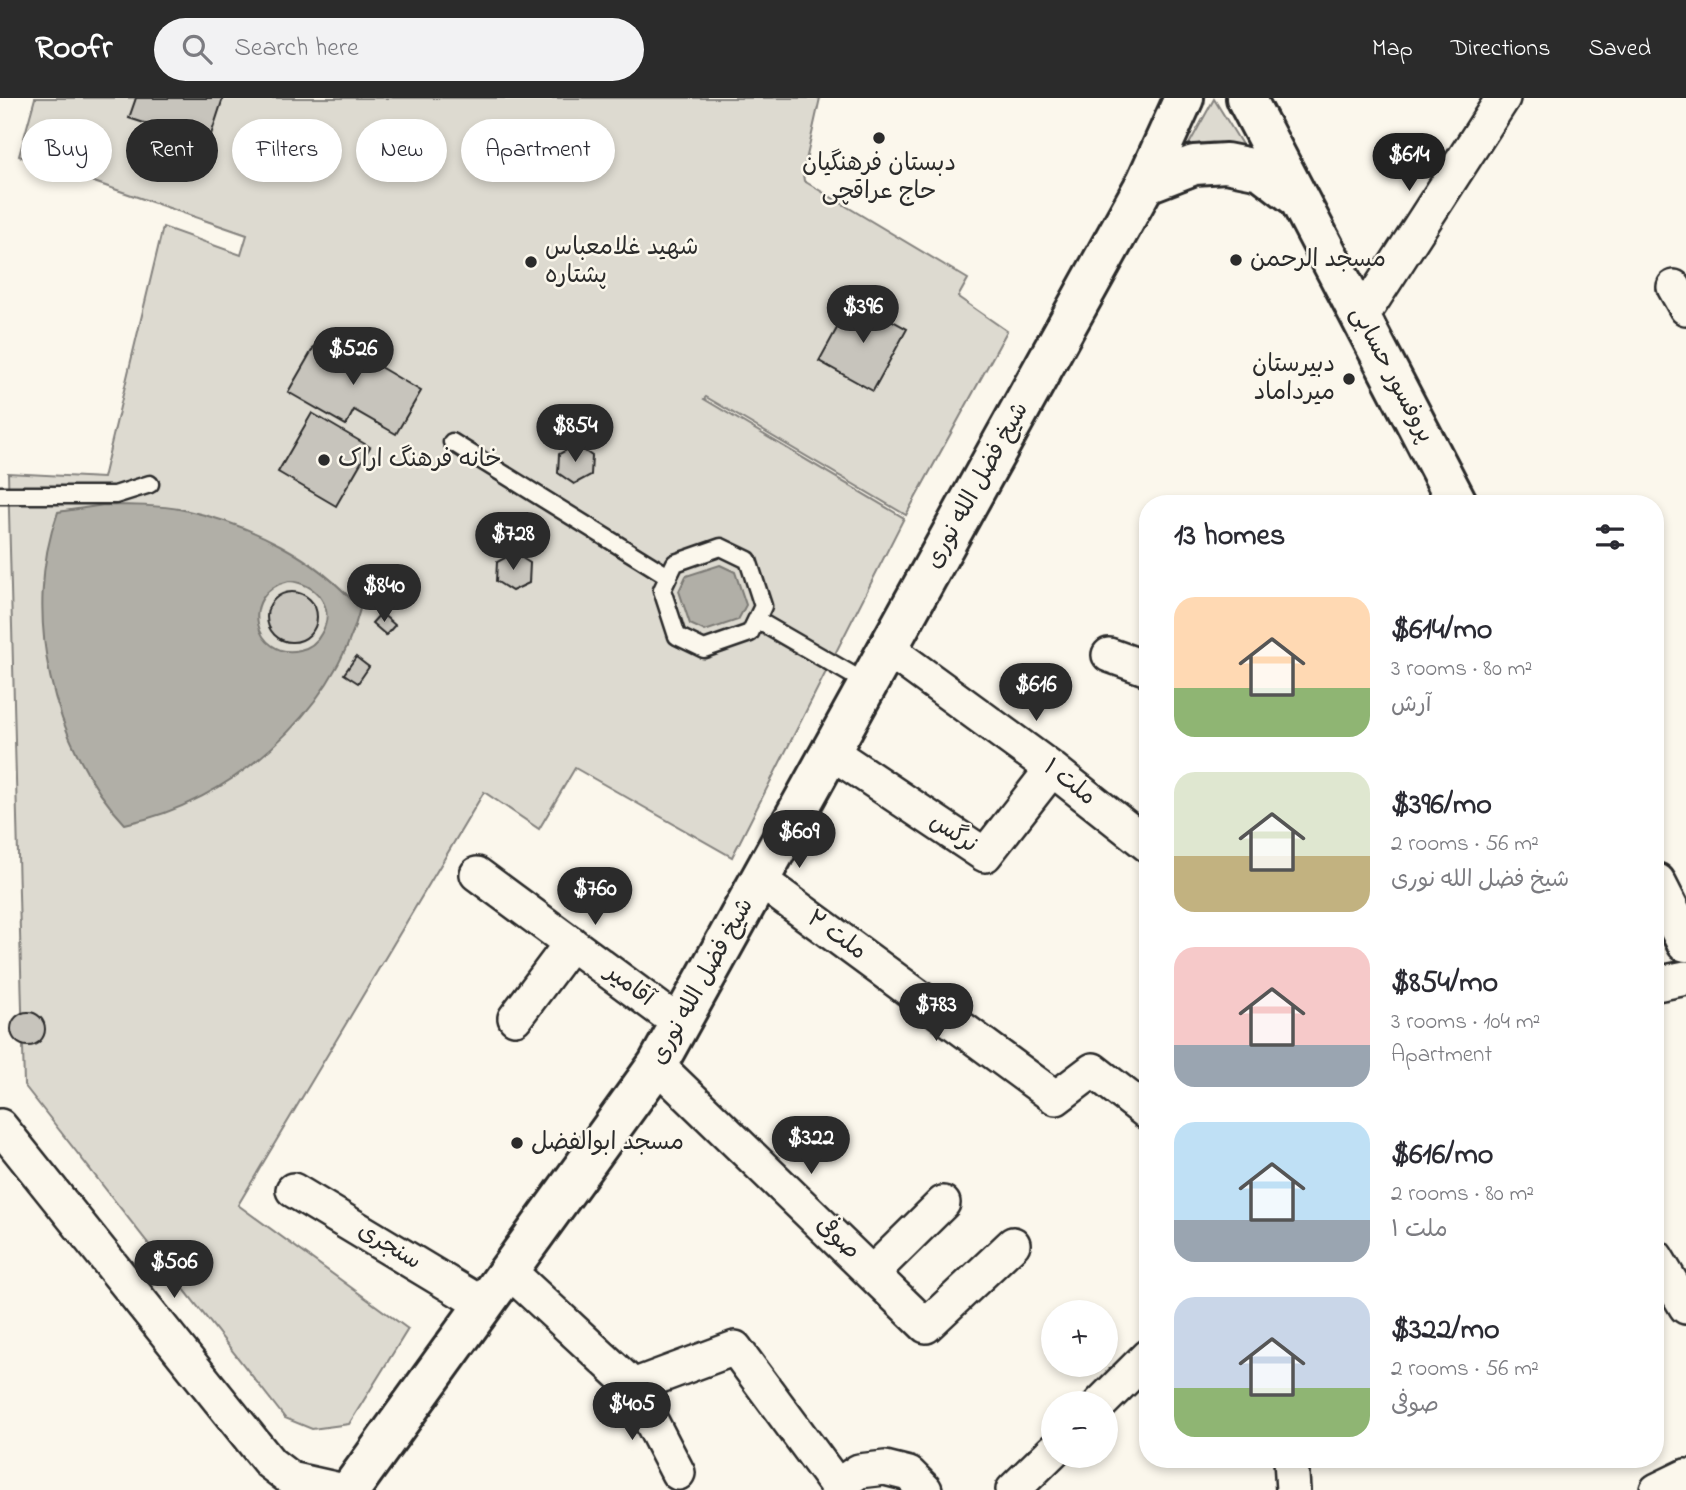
<!DOCTYPE html>
<html lang="en">
<head>
<meta charset="utf-8">
<style>
	:root { --surface:#fff; --page:#f2f2f3; --text:#2b2b33; --muted:#7c7c81; --accent:#2b2b2b }
	body { margin:0; font-family:"Indie Flower","Playpen Sans Arabic",sans-serif; background:var(--page); color:var(--text); height:100vh; display:flex; flex-direction:column; font-size:26px; white-space:nowrap }
	* { box-sizing:border-box; margin:0 }
	p { font-size:23px; color:var(--muted) }
	.icon { flex:none; width:38px; height:38px; fill:none; stroke:currentColor; stroke-width:2; stroke-linecap:round; stroke-linejoin:round }
	.map { position:relative; flex:1; overflow:hidden }
	.panel { position:absolute; left:1139px; top:397px; width:525px; height:973px; display:flex; flex-direction:column; background:var(--surface); border-radius:28px; box-shadow:0 4px 10px #0003 }
	.panel>* { flex:none }
	.banner { position:absolute; left:21px; top:21px; width:665px; height:63px; display:flex; gap:14px }
	.tools { position:absolute; left:1041px; top:1202px; display:grid; gap:14px }
	.tools a { display:grid; place-items:center; width:77px; height:77px; border-radius:50%; background:var(--surface); box-shadow:0 4px 10px #0003; font-size:35px }
	.price { position:absolute; translate:-50% -60px; padding:0 16px; border-radius:24px; background:var(--accent); color:#fff; font-size:23px; line-height:46px; filter:drop-shadow(0 2px 4px #0008) }
	.price::after { content:''; position:absolute; left:50%; top:42px; width:21px; height:16px; margin-left:-10px; background:inherit; clip-path:polygon(0 0,100% 0,50% 100%) }
	.price.current { background:#222; color:#fff }
	ul { padding:0; list-style:none }
	li { display:flex; align-items:center; gap:21px; height:175px; padding:0 35px }
	li span { display:grid; place-items:center; flex:none; width:196px; height:140px; border-radius:21px; color:#555 }
	li>.icon { margin-inline-start:auto }
	span .icon { width:84px; height:84px; fill:#fffc; stroke-width:1 }
	li b { font-size:30px }
	h2 { display:flex; justify-content:space-between; align-items:center; height:84px; padding:0 35px; font-size:30px }
	.tag { padding:0 24px; border-radius:32px; background:var(--surface); box-shadow:0 4px 10px #0003; font-size:24px; line-height:63px }
	.tag.current { background:var(--accent); color:#fff }
	header { display:flex; align-items:center; gap:42px; box-sizing:border-box; height:98px; padding:0 35px; background:var(--accent); color:#fff }
	header strong { font-size:33px }
	nav { display:flex; gap:38px; margin-inline-start:auto; font-size:24px }
	.search { width:490px; height:63px; background:var(--page); display:flex; align-items:center; gap:18px; box-sizing:border-box; padding:0 24px; border-radius:38px; color:var(--muted); font-size:26px }
	.map>svg:first-child { display:block }
	.green { fill:#dddad0; stroke:#84827e; stroke-width:2 }
	.water { fill:#b1afa7; stroke:#7b7a75; stroke-width:2; fill-rule:evenodd }
	.building { fill:#c7c4bc; stroke:#2b2b2b; stroke-width:2 }
	.lines { fill:none; stroke-linecap:round; stroke-linejoin:round }
	.service-casing { stroke:#2b2b2b; stroke-width:21 }
	.minor-casing { stroke:#2b2b2b; stroke-width:38 }
	.tertiary-casing { stroke:#2b2b2b; stroke-width:44 }
	.secondary-casing { stroke:#2b2b2b; stroke-width:44 }
	.service { stroke:#fbf7ec; stroke-width:16 }
	.minor { stroke:#fbf7ec; stroke-width:33 }
	.tertiary { stroke:#fbf7ec; stroke-width:38 }
	.secondary { stroke:#fbf7ec; stroke-width:38 }
	.poi-dot { fill:#2b2b2b; stroke:#fbf7ec; stroke-width:2.5 }
	.labels { text-anchor:middle; dominant-baseline:central; stroke-width:5; stroke-linejoin:round; paint-order:stroke }
	.poi-label { font-size:24px; fill:#2b2b2b; stroke:#fbf7ec; text-anchor:start }
	.street-label { font-size:24px; fill:#2b2b2b; stroke:#fbf7ec }
</style>
</head>
<body>
<header>
<strong>Roofr</strong>
<div class="search"><svg class="icon" aria-label="search" viewBox="0 0 24 24"><circle cx="10" cy="10" r="6"/><path d="M15 15l6 6"/></svg>Search here</div>
<nav><a>Map</a><a>Directions</a><a>Saved</a></nav>
</header>
<div class="map">
<svg width="1686" height="1392" viewBox="0 0 1686 1392">
	<rect width="100%" height="100%" fill="#fbf7ec"/>
	<filter id="ink" filterUnits="userSpaceOnUse"><feTurbulence type="fractalNoise" baseFrequency=".0143" numOctaves="2"/><feDisplacementMap in="SourceGraphic" scale="14" xChannelSelector="R" yChannelSelector="G"/><feConvolveMatrix kernelMatrix="1 2 1 2 8 2 1 2 1" color-interpolation-filters="sRGB"/></filter>
	<g filter="url(#ink)">
		<!-- green -->
		<path class="green" d="M35 0H820L803 76 804 83 968 181 958 199 1007 233 906 417 706 299 704 301 904 420 732 759 575 670 539 731 484 694 238 1107 408 1231 349 1326 312 1331 285 1320 24 987 8 375 103 380 163 129 241 157 247 137 19 58Z
			M1214 1 1246 53C1222 44 1213 42 1188 48Z"/>
		<!-- water -->
		<path class="water" d="M104 407C131 407 158 407 184 412 250 426 316 459 360 511 334 614 229 706 125 726 52 649 21 515 58 414ZM289 483C316 485 337 510 321 536 317 544 309 550 300 552 255 563 237 495 289 483Z
			M720 467 735 474 746 507 738 522 705 533 690 526 679 493 686 478Z"/>
		<!-- building -->
		<path class="building" d="M136 0H223L208 46 129 20Z
			M853 201 907 231 873 293 819 263Z
			M322 235 421 293 396 336 354 312 346 327 288 294Z
			M312 315 370 349 336 408 278 374Z
			M576 347 592 358 591 377 574 386 558 375 559 356Z
			M514 455 530 465 529 485 512 493 496 483 497 464Z
			M267 519a25 25 0 1 1 50 0a25 25 0 1 1-50 0Z
			M381 515 395 527 386 537 372 525Z
			M356 559 369 569 358 585 344 576Z
			M11 931a17 17 0 1 1 34 0a17 17 0 1 1-34 0Z"/>
		<g class="lines">
			<defs>
				<path id="service" d="M452 344 668 478
					M0 397H115L150 386
					M721 449 748 462 763 508 750 535 704 551 677 538 662 492 675 465Z
					M757 522 868 586"/>
				<path id="minor" d="M1674 189 1686 210
					M1361 220 1503 0
					M888 551 1052 671 1148 747
					M1109 557 1148 571
					M831 654 985 757 1052 671
					M477 776 680 926
					M760 782 1056 1000 1093 972 1148 1015
					M1656 886 1686 880
					M515 920 571 845
					M657 967 926 1228 1013 1146
					M0 1028 270 1365 291 1381 340 1392
					M293 1092 484 1207
					M1656 1159 1686 1209
					M509 1173 633 1288 735 1250 840 1392
					M872 1175 943 1105
					M633 1288 678 1375
					M1100 1306 1148 1258
					M1291 1362 1293 1392
					M837 1388 859 1373 885 1370 909 1376 925 1392
					M1013 1392 1054 1352
					M1657 1392 1686 1378"/>
				<path id="tertiary" d="M350 1392 657 967 1145 86"/>
				<path id="secondary" d="M1246 0 1458 406
					M1145 86 1194 67 1226 65 1261 72 1295 98
					M1145 86 1184 0
					M1656 785 1686 844"/>
			</defs>
			<!-- service casing -->
			<use href="#service" class="service-casing"/>
			<!-- minor casing -->
			<use href="#minor" class="minor-casing"/>
			<!-- tertiary casing -->
			<use href="#tertiary" class="tertiary-casing"/>
			<!-- secondary casing -->
			<use href="#secondary" class="secondary-casing"/>
			<!-- service -->
			<use href="#service" class="service"/>
			<!-- minor -->
			<use href="#minor" class="minor"/>
			<!-- tertiary -->
			<use href="#tertiary" class="tertiary"/>
			<!-- secondary -->
			<use href="#secondary" class="secondary"/>
		</g>
	</g>
	<!-- markers -->
	<g class="poi-dot">
		<circle cx="879" cy="40" r="7"/>
		<circle cx="1236" cy="162" r="7"/>
		<circle cx="531" cy="164" r="7"/>
		<circle cx="1349" cy="281" r="7"/>
		<circle cx="324" cy="362" r="7"/>
		<circle cx="517" cy="1045" r="7"/>
	</g>
	<g class="labels">
		<!-- poi labels -->
		<g class="poi-label">
			<text x="879" y="66" text-anchor="middle">دبستان فرهنگیان<tspan x="879" dy="28">حاج عراقچی</tspan></text>
			<text x="545" y="150">شهید غلامعباس<tspan x="545" dy="28">پشتاره</tspan></text>
			<text x="1250" y="162">مسجد الرحمن</text>
			<text x="1335" y="267" text-anchor="end">دبیرستان<tspan x="1335" dy="28">میرداماد</tspan></text>
			<text x="338" y="362">خانه فرهنگ اراک</text>
			<text x="531" y="1045">مسجد ابوالفضل</text>
		</g>
		<!-- street labels -->
		<g class="street-label">
			<text transform="translate(1391 277) rotate(62)">پروفسور حسابی</text>
			<text transform="translate(978 388) rotate(-61)">شیخ فضل الله نوری</text>
			<text transform="translate(1069 685) rotate(38)">ملت ۱</text>
			<text transform="translate(953 736) rotate(34)">نرگس</text>
			<text transform="translate(836 838) rotate(36)">ملت ۲</text>
			<text transform="translate(703 884) rotate(-61)">شیخ فضل الله نوری</text>
			<text transform="translate(629 888) rotate(37)">آقامیر</text>
			<text transform="translate(837 1141) rotate(44)">صوفی</text>
			<text transform="translate(389 1149) rotate(31)">سنجری</text>
		</g>
	</g>
</svg>
<div class="tools">
<a>+</a>
<a>−</a>
</div>
<b class="price current" style="left:1409px;top:95px">$614</b>
<b class="price" style="left:863px;top:247px">$396</b>
<b class="price" style="left:353px;top:289px">$526</b>
<b class="price" style="left:575px;top:366px">$854</b>
<b class="price" style="left:513px;top:474px">$728</b>
<b class="price" style="left:384px;top:526px">$840</b>
<b class="price" style="left:1036px;top:625px">$616</b>
<b class="price" style="left:799px;top:772px">$609</b>
<b class="price" style="left:595px;top:829px">$760</b>
<b class="price" style="left:936px;top:945px">$783</b>
<b class="price" style="left:811px;top:1078px">$322</b>
<b class="price" style="left:174px;top:1202px">$506</b>
<b class="price" style="left:632px;top:1344px">$405</b>
<div class="banner">
<a class="tag">Buy</a>
<a class="tag current">Rent</a>
<a class="tag">Filters</a>
<a class="tag">New</a>
<a class="tag">Apartment</a>
</div>
<section class="panel">
<h2>13 homes<svg class="icon" aria-label="filters" viewBox="0 0 24 24"><path d="M4 7h16M4 17h16"/><circle cx="9" cy="7" r="2"/><circle cx="15" cy="17" r="2"/></svg></h2>
<ul>
<li><span style="background:linear-gradient(#ffd9b3 65%,#8fb573 0)"><svg class="icon" aria-label="home" viewBox="0 0 24 24"><path d="M3 11l9-7 9 7M6 9v11h12V9"/></svg></span><div><b>$614/mo</b><p>3 rooms · 80 m²</p><p>آرش</p></div></li>
<li><span style="background:linear-gradient(#dfe7d0 60%,#c2b280 0)"><svg class="icon" aria-label="home" viewBox="0 0 24 24"><path d="M3 11l9-7 9 7M6 9v11h12V9"/></svg></span><div><b>$396/mo</b><p>2 rooms · 56 m²</p><p>شیخ فضل الله نوری</p></div></li>
<li><span style="background:linear-gradient(#f6c9c9 70%,#9aa5b1 0)"><svg class="icon" aria-label="home" viewBox="0 0 24 24"><path d="M3 11l9-7 9 7M6 9v11h12V9"/></svg></span><div><b>$854/mo</b><p>3 rooms · 104 m²</p><p>Apartment</p></div></li>
<li><span style="background:linear-gradient(#bfe0f5 70%,#9aa5b1 0)"><svg class="icon" aria-label="home" viewBox="0 0 24 24"><path d="M3 11l9-7 9 7M6 9v11h12V9"/></svg></span><div><b>$616/mo</b><p>2 rooms · 80 m²</p><p>ملت ۱</p></div></li>
<li><span style="background:linear-gradient(#c9d6e8 65%,#8fb573 0)"><svg class="icon" aria-label="home" viewBox="0 0 24 24"><path d="M3 11l9-7 9 7M6 9v11h12V9"/></svg></span><div><b>$322/mo</b><p>2 rooms · 56 m²</p><p>صوفی</p></div></li>
</ul>
</section>
</div>
</body>
</html>
